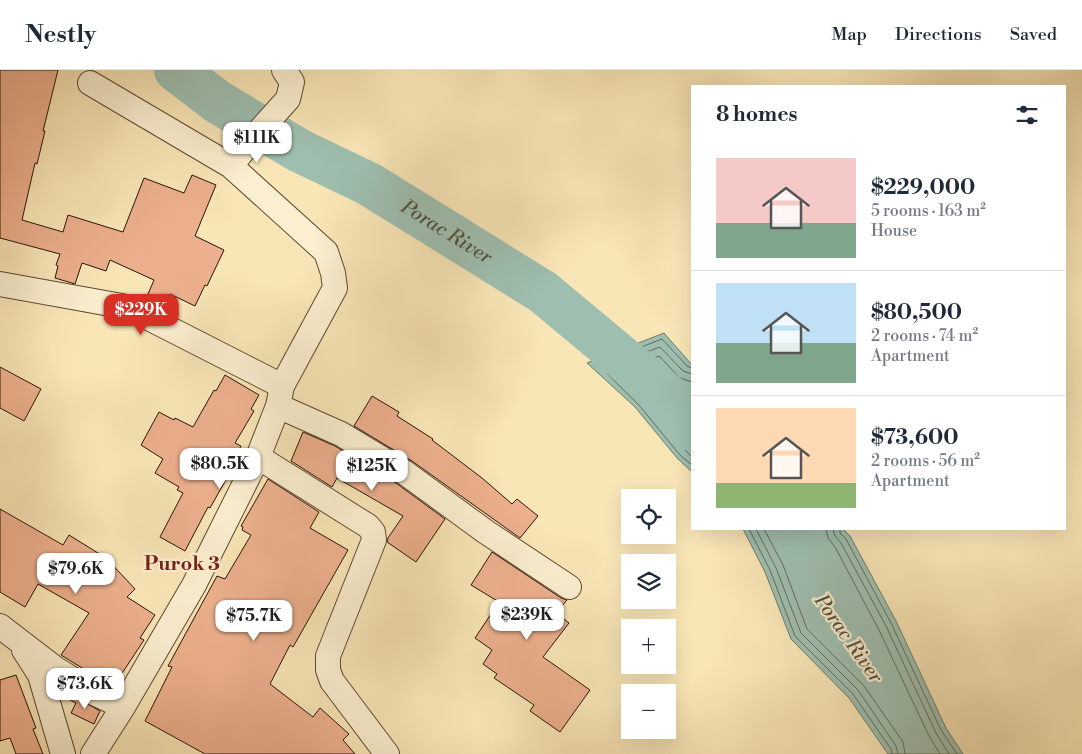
<!DOCTYPE html>
<html lang="en">
<head>
<meta charset="utf-8">
<style>
	:root { --surface:#fff; --page:#f2f2f3; --text:#1f2937; --muted:#747a83; --line:#e0e1e3; --accent:#d93025 }
	body { margin:0; font-family:"Libre Bodoni",serif; background:var(--page); color:var(--text); height:100vh; display:flex; flex-direction:column; font-size:19px; white-space:nowrap }
	* { box-sizing:border-box; margin:0 }
	p { font-size:16px; color:var(--muted) }
	.icon { flex:none; width:28px; height:28px; fill:none; stroke:currentColor; stroke-width:2; stroke-linecap:round; stroke-linejoin:round }
	.map { position:relative; flex:1; overflow:hidden }
	.panel { position:absolute; left:691px; top:15px; width:375px; height:445px; display:flex; flex-direction:column; background:var(--surface); border-radius:0px; box-shadow:0 5px 20px #0002 }
	.panel>* { flex:none }
	.buttons { position:absolute; left:621px; top:419px; display:grid; gap:10px }
	.buttons a { display:grid; place-items:center; width:55px; height:55px; border-radius:0px; background:var(--surface); box-shadow:0 5px 20px #0002; font-size:25px }
	.price { position:absolute; translate:-50% -42px; padding:0 11px; border-radius:10px; background:#fff; color:#222; font-size:16px; line-height:32px; filter:drop-shadow(0 1px 2px #0008) }
	.price::after { content:''; position:absolute; left:50%; top:30px; width:15px; height:11px; margin-left:-8px; background:inherit; clip-path:polygon(0 0,100% 0,50% 100%) }
	.price.selected { background:var(--accent); color:#fff }
	ul { padding:0; list-style:none }
	li { display:flex; align-items:center; gap:15px; height:125px; padding:0 25px }
	li+li { border-top:1px solid var(--line) }
	li span { display:grid; place-items:center; flex:none; width:140px; height:100px; border-radius:0px; color:#555 }
	li>.icon { margin-inline-start:auto }
	span .icon { width:60px; height:60px; fill:#fffc; stroke-width:1 }
	li b { font-size:21px }
	h2 { display:flex; justify-content:space-between; align-items:center; height:60px; padding:0 25px; font-size:21px }
	header { display:flex; align-items:center; gap:30px; box-sizing:border-box; height:70px; padding:0 25px; background:var(--surface); border-bottom:1px solid var(--line) }
	header strong { font-size:24px }
	nav { display:flex; gap:28px; margin-inline-start:auto; font-size:18px }
	.map>svg:first-child { display:block }
	.water { fill:#9ebfb0; stroke:#707b6b }
	.lines { fill:none; stroke-linecap:round; stroke-linejoin:round }
	.shore { stroke:#646a5a; stroke-width:1 }
	.river { stroke:#9ebfb0; stroke-width:44 }
	.building { fill:#edb08e; stroke:#2b1404 }
	.minor-casing { stroke:#5e4831; stroke-width:26 }
	.minor { stroke:#fbefd0; stroke-width:24 }
	.labels { text-anchor:middle; dominant-baseline:central; stroke-width:4.5; stroke-linejoin:round; paint-order:stroke }
	.water-label { font-size:20px; font-style:italic; fill:#535040; stroke:#fbefd0 }
	.neighbourhood-label { font-size:20px; font-weight:bold; fill:#7a1f14; stroke:#fbefd0 }
</style>
</head>
<body>
<header>
<strong>Nestly</strong>
<nav><a>Map</a><a>Directions</a><a>Saved</a></nav>
</header>
<div class="map">
<svg width="1082" height="684" viewBox="0 0 1082 684">
	<rect width="100%" height="100%" fill="#f9e6b7"/>
	<filter id="stains"><feTurbulence type="fractalNoise" baseFrequency=".004" numOctaves="4"/><feColorMatrix values="0 0 0 0 .2 0 0 0 0 .09 0 0 0 0 .02 0 0 0 .5 -.17"/></filter>
	<radialGradient id="worn" r=".72"><stop offset=".6" stop-color="#630" stop-opacity="0"/><stop offset="1" stop-color="#630" stop-opacity=".3"/></radialGradient>
	<!-- water -->
	<path class="water" d="M664 263 692 295V402L677 388 635 337 587 293Z
		M743 459H843L850 466 896 551 946 658 963 684H888L849 628 791 569 765 502Z"/>
	<g class="lines">
		<!-- shore -->
		<path class="shore" d="M692 298 687 296 662 269 600 293 598 295 638 334 680 385 692 395
			M692 304 683 301 660 277 611 295 610 297 643 329 685 380 692 387
			M692 312 680 308 659 286 624 300 648 324 692 377
			M749 459 770 500 795 566 853 624 891 679 892 684
			M756 459 776 498 801 563 858 620 896 676 898 684
			M764 459 783 495 807 559 864 616 903 672 905 684
			M826 459 828 468 835 477 879 560 929 666 940 684
			M833 459 835 466 841 473 886 556 936 663 949 684
			M840 459V463L846 469 891 553 941 660 957 684"/>
		<!-- river -->
		<path class="river" id="s1" d="M176 0 218 32 300 81 369 114 543 222 669 327 692 359"/>
	</g>
	<!-- building -->
	<path class="building" d="M0 0H58L43 61H45L37 94 35 93 22 150 63 162 68 145 123 162 144 108 184 123 192 105 216 115 195 166 224 180 207 216 205 215 195 236 170 224 163 240 145 231 154 210 110 190 106 201 82 193 75 214 55 208 58 196 56 195 60 184 0 168Z
		M0 297 41 319 24 351 0 338Z
		M225 305 259 325 251 339 254 341 235 373 241 376 226 405 228 406 210 438 208 437 185 481 160 467 183 423 177 420 179 417 155 403 163 389 141 375 159 342 174 350 175 348 193 357 214 320 216 321Z
		M372 326 399 342 397 346 433 369 432 370 482 408 512 434 517 429 538 446 520 468 412 391 354 356Z
		M303 362 335 376 396 413 445 449 416 492 387 472 388 468 403 446 337 408 332 417 291 391Z
		M268 409 319 442 310 458 348 480 293 577 290 575 270 614 313 647 320 638 349 664 343 670 355 684H205L145 651 172 597 168 596 217 506 225 509 251 465 242 460 243 457 241 456Z
		M0 439 63 475 69 465 106 488 135 519 127 527 155 545 140 568 144 570 113 617 61 585 89 543 38 514 25 537 0 522Z
		M492 482 561 528 567 530 556 543 569 553 543 587 590 620 560 662 530 641 534 635 494 608 497 604 483 594 492 580 475 568 499 532 471 515Z
		M16 605 36 658 33 659 43 684H16L10 668 0 671V610Z
		M72 625 100 641 94 654 71 643 76 633 70 630Z"/>
	<g class="lines">
		<defs>
			<path id="minor" d="M90 13 231 96 326 182 333 203 335 218 282 316 278 336 258 387 194 515 123 637 93 684
				M231 96 253 68 288 29 292 12 284 0
				M0 214 127 237 282 316
				M278 336 341 364 404 402 486 462 569 517
				M258 387 368 456 373 462 374 470 328 586V600L332 611 387 684
				M0 556 56 599 96 624 123 637
				M24 580 40 605 63 684"/>
		</defs>
		<!-- minor casing -->
		<use href="#minor" class="minor-casing"/>
		<!-- minor -->
		<use href="#minor" class="minor"/>
	</g>
	<g class="labels">
		<!-- water labels -->
		<g class="water-label">
			<text stroke="none"><textPath href="#s1" startOffset="316">Porac River</textPath></text>
			<text transform="translate(848 569) rotate(55)">Porac River</text>
		</g>
		<!-- neighbourhood labels -->
		<g class="neighbourhood-label">
			<text x="182" y="494">Purok 3</text>
		</g>
	</g>
	<rect width="100%" height="100%" filter="url(#stains)"/>
	<rect width="100%" height="100%" fill="url(#worn)"/>
</svg>
<div class="buttons">
<a><svg class="icon" aria-label="locate" viewBox="0 0 24 24"><circle cx="12" cy="12" r="6"/><path d="M12 2v4M12 18v4M2 12h4M18 12h4"/></svg></a>
<a><svg class="icon" aria-label="layers" viewBox="0 0 24 24"><path d="M12 4l9 5-9 5-9-5zM3 14l9 5 9-5"/></svg></a>
<a>+</a>
<a>−</a>
</div>
<b class="price" style="left:257px;top:94px">$111K</b>
<b class="price selected" style="left:141px;top:266px">$229K</b>
<b class="price" style="left:220px;top:420px">$80.5K</b>
<b class="price" style="left:372px;top:422px">$125K</b>
<b class="price" style="left:76px;top:525px">$79.6K</b>
<b class="price" style="left:527px;top:571px">$239K</b>
<b class="price" style="left:254px;top:572px">$75.7K</b>
<b class="price" style="left:85px;top:640px">$73.6K</b>
<section class="panel">
<h2>8 homes<svg class="icon" aria-label="filters" viewBox="0 0 24 24"><path d="M4 7h16M4 17h16"/><circle cx="9" cy="7" r="2"/><circle cx="15" cy="17" r="2"/></svg></h2>
<ul>
<li><span style="background:linear-gradient(#f6c9c9 65%,#7fa58c 0)"><svg class="icon" aria-label="home" viewBox="0 0 24 24"><path d="M3 11l9-7 9 7M6 9v11h12V9"/></svg></span><div><b>$229,000</b><p>5 rooms · 163 m²</p><p>House</p></div></li>
<li><span style="background:linear-gradient(#bfe0f5 60%,#7fa58c 0)"><svg class="icon" aria-label="home" viewBox="0 0 24 24"><path d="M3 11l9-7 9 7M6 9v11h12V9"/></svg></span><div><b>$80,500</b><p>2 rooms · 74 m²</p><p>Apartment</p></div></li>
<li><span style="background:linear-gradient(#ffd9b3 75%,#8fb573 0)"><svg class="icon" aria-label="home" viewBox="0 0 24 24"><path d="M3 11l9-7 9 7M6 9v11h12V9"/></svg></span><div><b>$73,600</b><p>2 rooms · 56 m²</p><p>Apartment</p></div></li>
</ul>
</section>
</div>
</body>
</html>
